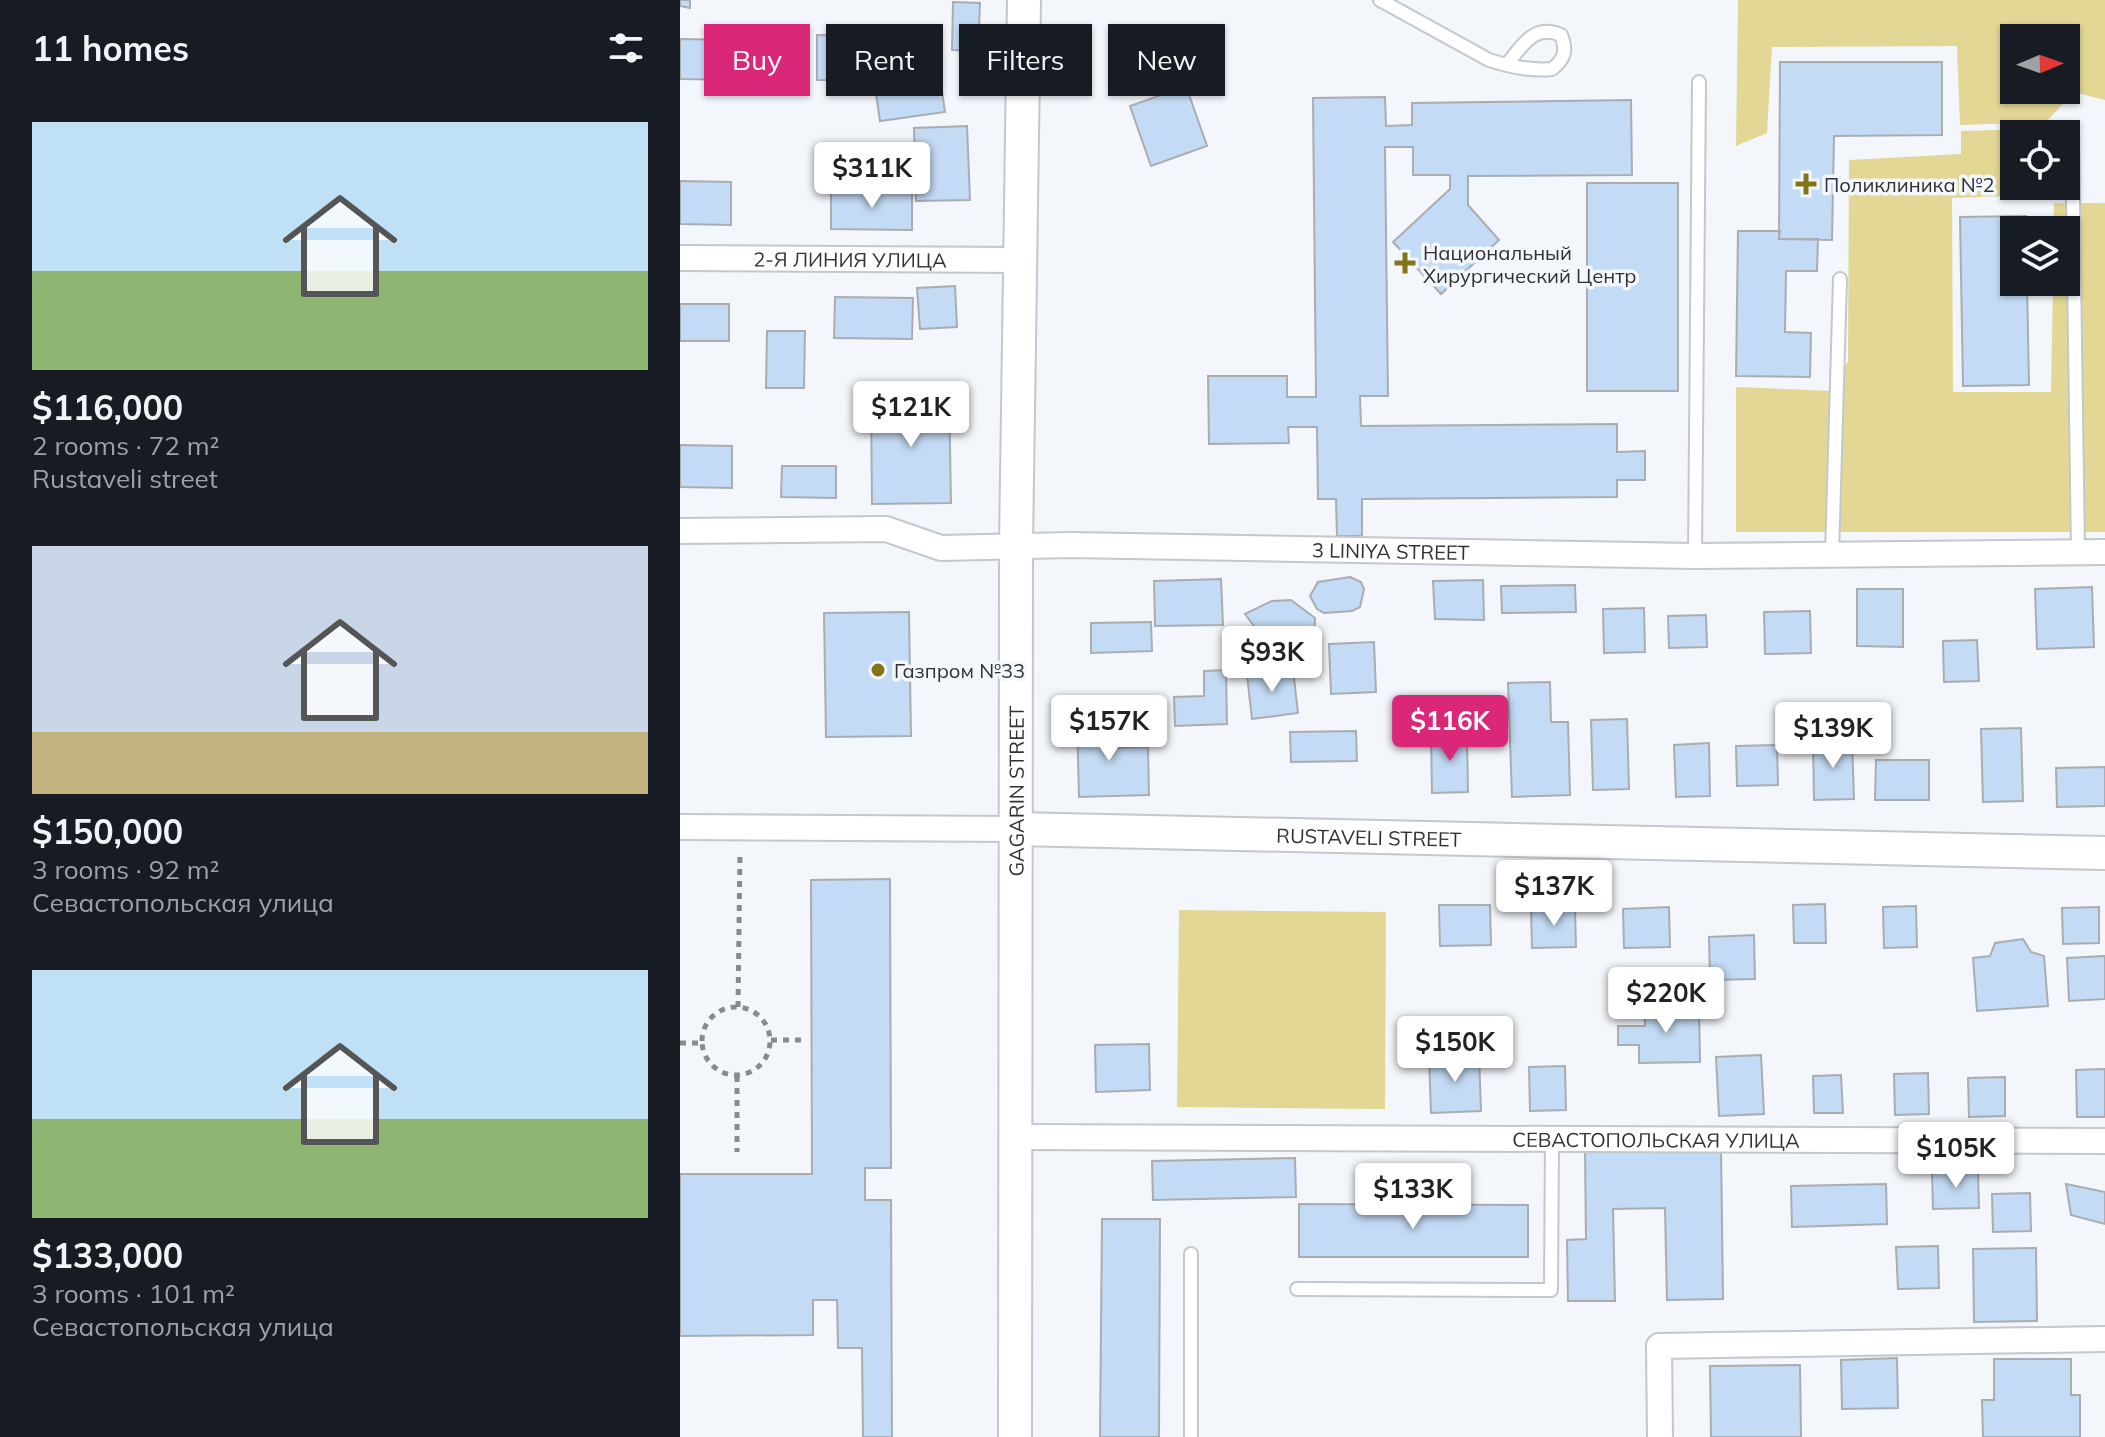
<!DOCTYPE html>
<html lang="en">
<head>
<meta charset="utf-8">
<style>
	:root { --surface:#171b24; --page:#20242c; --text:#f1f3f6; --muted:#9ea1a6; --accent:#db2777 }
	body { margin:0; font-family:Mulish,sans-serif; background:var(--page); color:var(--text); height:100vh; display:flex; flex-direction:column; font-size:30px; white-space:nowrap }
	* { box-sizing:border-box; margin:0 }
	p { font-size:26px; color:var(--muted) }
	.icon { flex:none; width:44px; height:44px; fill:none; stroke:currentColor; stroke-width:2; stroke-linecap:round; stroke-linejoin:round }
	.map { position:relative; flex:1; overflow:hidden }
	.side { display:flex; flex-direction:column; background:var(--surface); width:680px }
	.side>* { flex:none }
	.banner { position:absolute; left:24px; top:24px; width:760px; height:72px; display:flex; gap:16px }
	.needle { width:52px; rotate:88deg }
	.fabs { position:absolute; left:1320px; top:24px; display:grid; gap:16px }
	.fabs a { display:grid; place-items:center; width:80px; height:80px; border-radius:0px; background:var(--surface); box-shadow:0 2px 6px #0004; font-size:40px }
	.price { position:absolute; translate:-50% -68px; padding:0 18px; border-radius:8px; background:#fff; color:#222; font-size:26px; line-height:52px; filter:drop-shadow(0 2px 4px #0008) }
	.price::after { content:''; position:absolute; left:50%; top:48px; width:24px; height:18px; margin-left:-12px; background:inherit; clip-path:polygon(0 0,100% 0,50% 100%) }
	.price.current { background:var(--accent); color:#fff }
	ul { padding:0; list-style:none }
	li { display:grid; align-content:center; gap:16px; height:424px; padding:0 32px }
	li span { display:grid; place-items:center; height:248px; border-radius:0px; color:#555 }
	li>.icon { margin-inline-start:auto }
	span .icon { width:144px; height:144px; fill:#fffc; stroke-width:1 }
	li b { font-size:34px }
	h2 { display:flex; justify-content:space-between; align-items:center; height:96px; padding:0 32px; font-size:34px }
	.tag { padding:0 28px; border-radius:0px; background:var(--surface); box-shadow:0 2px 6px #0004; font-size:28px; line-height:72px }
	.tag.current { background:var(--accent); color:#fff }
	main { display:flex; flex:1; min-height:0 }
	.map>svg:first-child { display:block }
	.green { fill:#e3d796; fill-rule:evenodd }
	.building { fill:#c4dbf5; stroke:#a9adb1; stroke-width:2 }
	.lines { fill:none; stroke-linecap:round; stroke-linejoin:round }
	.lane-casing { stroke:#c4c7cb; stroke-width:16 }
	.street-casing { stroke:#c4c7cb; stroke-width:28 }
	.secondary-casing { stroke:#c4c7cb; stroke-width:36 }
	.path { stroke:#888a8d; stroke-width:5; stroke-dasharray:6 6; stroke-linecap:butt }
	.lane { stroke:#fff; stroke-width:12 }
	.street { stroke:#fff; stroke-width:24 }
	.secondary { stroke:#fff; stroke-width:32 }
	.poi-dot { fill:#837417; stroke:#f3f6fa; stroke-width:3 }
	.labels { text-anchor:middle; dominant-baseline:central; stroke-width:7; stroke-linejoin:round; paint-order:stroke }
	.poi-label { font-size:20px; fill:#303133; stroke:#f3f6fa; text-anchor:start }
	.street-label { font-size:20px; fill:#303133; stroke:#f3f6fa }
</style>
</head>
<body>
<main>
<section class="side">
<h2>11 homes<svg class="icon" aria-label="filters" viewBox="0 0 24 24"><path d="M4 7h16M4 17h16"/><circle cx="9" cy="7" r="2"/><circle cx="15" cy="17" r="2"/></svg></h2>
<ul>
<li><span style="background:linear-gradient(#bfe0f5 60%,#8fb573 0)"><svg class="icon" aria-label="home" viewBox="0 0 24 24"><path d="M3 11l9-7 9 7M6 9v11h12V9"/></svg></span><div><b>$116,000</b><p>2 rooms · 72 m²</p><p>Rustaveli street</p></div></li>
<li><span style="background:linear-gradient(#c9d6e8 75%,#c2b280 0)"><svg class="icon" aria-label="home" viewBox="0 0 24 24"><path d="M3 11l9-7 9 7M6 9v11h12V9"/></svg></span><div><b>$150,000</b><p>3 rooms · 92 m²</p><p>Севастопольская улица</p></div></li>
<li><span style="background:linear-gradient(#bfe0f5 60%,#8fb573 0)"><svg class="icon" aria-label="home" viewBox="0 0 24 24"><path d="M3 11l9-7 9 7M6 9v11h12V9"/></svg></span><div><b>$133,000</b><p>3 rooms · 101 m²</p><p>Севастопольская улица</p></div></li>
</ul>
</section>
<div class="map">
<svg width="1425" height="1437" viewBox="0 0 1425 1437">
	<rect width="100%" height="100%" fill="#f3f6fa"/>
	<!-- green -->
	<path class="green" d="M1058 0H1425V100L1394 92 1366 122 1280 125 1277 46 1092 47 1087 133 1056 146ZM1334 38H1386V90H1334Z
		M1356 129V134H1334V186H1356V195L1272 198 1273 392H1371L1373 282H1386V230H1373L1374 203H1425V532H1056V387L1151 391 1168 361 1169 160 1281 154V131Z
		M499 910 706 912 705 1109 497 1107Z"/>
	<!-- building -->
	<path class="building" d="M0 0H10V8L0 6Z
		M273 2 300 3 298 51 272 50Z
		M137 35 214 36V81L137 80Z
		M0 39 67 40 66 80 0 79Z
		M1100 62H1262V135L1154 136 1152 240 1099 239Z
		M260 78 265 112 200 121 195 87Z
		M506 86 527 146 471 166 450 106Z
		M705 97 706 126 732 125V103L951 100 952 175 788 176V205L819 240 761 294 713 242 770 189V175H733V147H705L708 396H680L681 426 937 424V452L965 451V480H937V497L682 499V536H657L656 499H638L637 427H608L609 443 529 444 528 376H607V397H636L633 98Z
		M287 126 290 200 236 201 234 128Z
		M0 181 51 182V225L0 224Z
		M907 183H998V391H907Z
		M151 189 232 190V230L151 229Z
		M1346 216V230H1334V282H1347L1349 385 1283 386 1280 217Z
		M1058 231H1100L1099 239H1138L1137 271H1106L1105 332 1131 333 1130 377 1056 376Z
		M275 286 277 327 240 329 237 288Z
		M155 297 233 298 232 339 154 338Z
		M0 304H49V341H0Z
		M87 331H125L124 388H86Z
		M269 393 271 503 192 504 191 394Z
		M0 445 52 446V488L0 487Z
		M102 466H156V498L101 497Z
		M670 577 681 582 684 589 680 607 672 611 644 613 637 609 630 596 638 582Z
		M541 579 543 625 475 626 474 581Z
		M803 580 804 620 755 619 753 581Z
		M895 585 896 612 822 613 821 586Z
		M1412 587 1414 647 1357 649 1355 589Z
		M1177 589H1223V647L1177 646Z
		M611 600 635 618 634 643 587 644 565 614 592 601Z
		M964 608 965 652 924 653 923 609Z
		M1130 611 1131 653 1085 654 1084 612Z
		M229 612 231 736 146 737 144 613Z
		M1026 615 1027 647 989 648 988 616Z
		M471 622 472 651 411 653V623Z
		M1297 640 1299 681 1264 682 1263 641Z
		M694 642 696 692 651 694 649 644Z
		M613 669 618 713 572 719 567 675Z
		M546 670 547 724 495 726 494 697 524 696V671Z
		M870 682 871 722H888L890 795 832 797 828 683Z
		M397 717H427L428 748 468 747 469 795 399 797Z
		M947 719 949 789 913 790 911 720Z
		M1341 728 1343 801 1303 802 1301 729Z
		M676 731 677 761 611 762 610 732Z
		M787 733 788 792 752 793 751 734Z
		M1133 740H1172L1174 799 1134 800Z
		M1029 743 1030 796 996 797 994 745Z
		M1097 745 1098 785 1057 786 1056 746Z
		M1196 760H1249V800H1195Z
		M1425 767V806L1377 807 1376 768Z
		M210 879 211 1168H185V1200H211L212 1437H183L182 1348H158L157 1300H133V1335L0 1336V1174H132L131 880Z
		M1145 904 1146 943H1114L1113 905Z
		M759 905H810L811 945 760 946Z
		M1236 906 1237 947 1204 948 1203 907Z
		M989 907 990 947 944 948 943 909Z
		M1419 907V943L1383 944 1382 908Z
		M895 908 896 947 852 948 851 909Z
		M1074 935 1075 979 1030 980 1029 937Z
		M1343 939 1351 952 1364 956 1368 1006 1297 1011 1293 958 1310 956 1315 943Z
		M1425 956V999L1389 1001 1387 958Z
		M1019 1006 1020 1062 959 1063V1045H938V1026H965L964 1008Z
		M469 1044 470 1090 416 1092 415 1045Z
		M1081 1055 1084 1114 1039 1116 1036 1057Z
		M799 1056 801 1111 751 1113 749 1057Z
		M885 1066 886 1110 850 1111 849 1067Z
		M1425 1069V1117H1397L1396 1070Z
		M1248 1073 1249 1114 1215 1115 1214 1074Z
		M1161 1075 1163 1113H1134L1133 1076Z
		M1325 1077V1116L1289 1117 1288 1078Z
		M1041 1148 1043 1299 987 1300 985 1208 933 1209 935 1301H888L887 1240 906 1239 905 1149Z
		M615 1158 616 1197 473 1200 472 1161Z
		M1298 1171 1299 1208 1253 1209 1252 1173Z
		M1206 1184 1207 1224 1112 1227 1111 1186Z
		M1386 1184 1425 1192V1224L1391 1215Z
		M1350 1193 1351 1231 1313 1232 1312 1194Z
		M619 1204 848 1205V1257H619Z
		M422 1219H480L479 1437H420Z
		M1258 1246 1259 1288 1218 1289 1216 1247Z
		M1356 1248 1357 1321 1294 1322 1293 1249Z
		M1217 1358 1218 1408 1162 1409 1161 1360Z
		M1314 1359H1391V1395H1400V1437H1303L1302 1400H1314Z
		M1120 1365 1121 1437H1031L1030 1366Z"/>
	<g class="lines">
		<defs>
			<path id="lane" d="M700 0 809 60C831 67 850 71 872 69 885 59 887 50 881 35 853 23 842 47 826 65
				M1392 132 1398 552
				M1152 555 1160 279
				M1015 556 1019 82
				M511 1254V1437
				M617 1289 871 1290 872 1140"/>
			<g id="street">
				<path id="s1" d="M0 258 339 260"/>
				<path id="s2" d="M0 531 206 529 261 548 390 545 1015 556 1425 552"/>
				<path d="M0 827 335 829"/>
				<path id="s3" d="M334 1137 1425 1141"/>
				<path d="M980 1437 979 1346 1425 1339"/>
			</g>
			<g id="secondary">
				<path id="s4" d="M335 829 1425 853"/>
				<path id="s5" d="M335 1437 336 547 344 0"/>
			</g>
		</defs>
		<!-- lane casing -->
		<use href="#lane" class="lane-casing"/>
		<!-- street casing -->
		<use href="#street" class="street-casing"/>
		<!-- secondary casing -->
		<use href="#secondary" class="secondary-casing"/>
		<!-- path -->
		<path class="path" d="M22 1041a34 34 0 1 1 68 0a34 34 0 1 1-68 0Z
			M58 1007 60 852
			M91 1040H125
			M0 1043H21
			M57 1076V1152"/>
		<!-- lane -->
		<use href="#lane" class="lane"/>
		<!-- street -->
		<use href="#street" class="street"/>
		<!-- secondary -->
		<use href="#secondary" class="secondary"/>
	</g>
	<!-- markers -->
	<g class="poi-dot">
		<path d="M1122 172h8v8h8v8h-8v8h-8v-8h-8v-8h8z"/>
		<path d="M721 251h8v8h8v8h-8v8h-8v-8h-8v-8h8z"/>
		<circle cx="198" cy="670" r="8"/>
	</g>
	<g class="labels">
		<!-- poi labels -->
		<g class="poi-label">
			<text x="1144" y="184">Поликлиника №2</text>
			<text x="743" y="252">Национальный<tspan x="743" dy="23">Хирургический Центр</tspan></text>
			<text x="214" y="670">Газпром №33</text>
		</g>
		<!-- street labels -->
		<g class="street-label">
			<text stroke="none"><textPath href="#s1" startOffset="170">2-Я ЛИНИЯ УЛИЦА</textPath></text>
			<text stroke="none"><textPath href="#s2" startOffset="714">3 LINIYA STREET</textPath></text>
			<text stroke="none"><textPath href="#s5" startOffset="646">GAGARIN STREET</textPath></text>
			<text stroke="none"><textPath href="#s4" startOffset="354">RUSTAVELI STREET</textPath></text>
			<text stroke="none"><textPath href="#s3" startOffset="642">СЕВАСТОПОЛЬСКАЯ УЛИЦА</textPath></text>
		</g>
	</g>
</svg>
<div class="fabs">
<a><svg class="needle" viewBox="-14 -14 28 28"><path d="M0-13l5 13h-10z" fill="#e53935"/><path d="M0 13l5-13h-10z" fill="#9ea1a6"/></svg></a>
<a><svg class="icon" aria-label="locate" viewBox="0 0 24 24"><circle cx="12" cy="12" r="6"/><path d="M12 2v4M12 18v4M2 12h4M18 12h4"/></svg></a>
<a><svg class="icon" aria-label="layers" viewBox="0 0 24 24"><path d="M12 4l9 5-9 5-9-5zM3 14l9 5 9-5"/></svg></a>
</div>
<b class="price" style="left:192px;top:210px">$311K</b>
<b class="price" style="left:231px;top:449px">$121K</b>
<b class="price" style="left:592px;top:694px">$93K</b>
<b class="price" style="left:429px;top:763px">$157K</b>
<b class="price current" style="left:770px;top:763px">$116K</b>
<b class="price" style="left:1153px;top:770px">$139K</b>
<b class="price" style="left:874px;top:928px">$137K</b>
<b class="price" style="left:986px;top:1035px">$220K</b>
<b class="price" style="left:775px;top:1084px">$150K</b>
<b class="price" style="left:1276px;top:1190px">$105K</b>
<b class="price" style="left:733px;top:1231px">$133K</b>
<div class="banner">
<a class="tag current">Buy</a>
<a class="tag">Rent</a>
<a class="tag">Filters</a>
<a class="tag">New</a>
</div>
</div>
</main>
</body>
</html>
